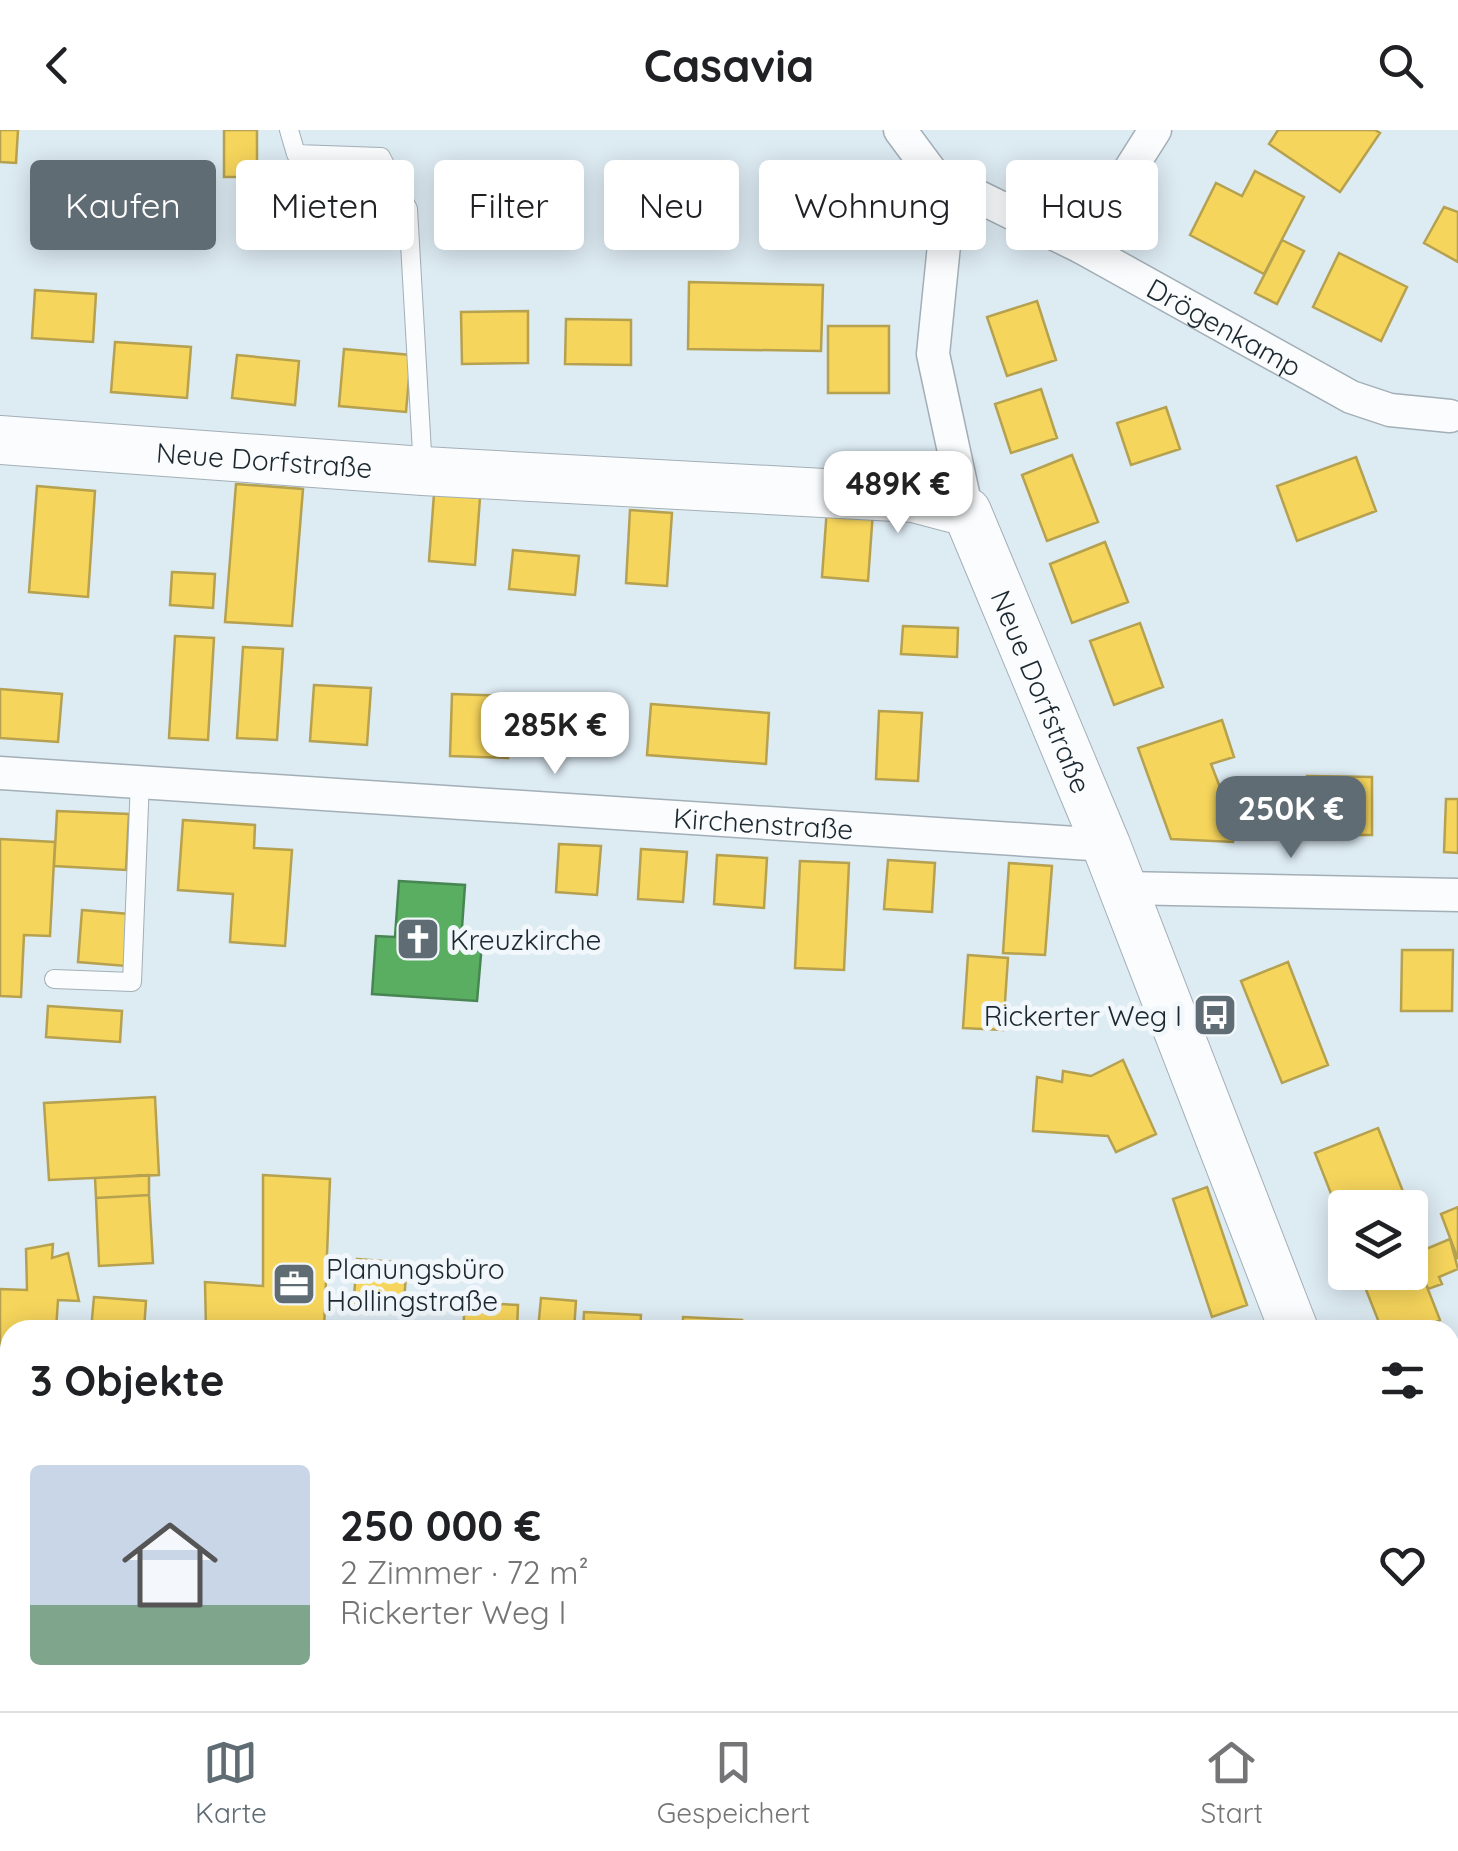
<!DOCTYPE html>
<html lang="de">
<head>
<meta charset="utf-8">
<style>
	:root { --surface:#fff; --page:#f2f2f2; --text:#202124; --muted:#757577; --line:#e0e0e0; --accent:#606c74 }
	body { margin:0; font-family:Quicksand,sans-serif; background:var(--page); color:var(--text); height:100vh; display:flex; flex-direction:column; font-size:38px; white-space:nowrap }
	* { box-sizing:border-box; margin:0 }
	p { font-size:32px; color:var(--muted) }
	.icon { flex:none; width:55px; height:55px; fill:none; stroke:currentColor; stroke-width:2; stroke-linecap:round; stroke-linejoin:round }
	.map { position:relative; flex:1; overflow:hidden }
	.sheet { position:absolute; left:0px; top:1190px; width:1460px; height:392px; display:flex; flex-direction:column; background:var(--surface); border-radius:30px 30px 0 0; box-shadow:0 5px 25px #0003 }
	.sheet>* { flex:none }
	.top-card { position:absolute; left:30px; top:30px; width:1400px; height:90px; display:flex; gap:20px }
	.fabs { position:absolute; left:1328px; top:1060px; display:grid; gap:20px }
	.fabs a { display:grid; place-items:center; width:100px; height:100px; border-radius:10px; background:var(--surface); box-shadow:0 5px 25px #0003; font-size:50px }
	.price { position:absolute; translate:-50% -85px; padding:0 22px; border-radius:20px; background:#fff; color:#222; font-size:32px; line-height:65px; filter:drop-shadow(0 2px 5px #0008) }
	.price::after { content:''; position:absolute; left:50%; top:60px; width:30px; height:22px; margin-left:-15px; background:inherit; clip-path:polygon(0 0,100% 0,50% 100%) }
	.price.on { background:var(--accent); color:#fff }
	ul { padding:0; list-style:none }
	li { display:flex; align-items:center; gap:30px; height:250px; padding:0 30px }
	li span { display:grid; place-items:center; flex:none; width:280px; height:200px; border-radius:10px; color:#555 }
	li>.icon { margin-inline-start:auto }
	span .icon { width:120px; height:120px; fill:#fffc; stroke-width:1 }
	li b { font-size:42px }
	h2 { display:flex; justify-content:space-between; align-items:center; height:120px; padding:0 30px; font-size:42px }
	.pill { padding:0 35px; border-radius:10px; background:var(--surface); box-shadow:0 5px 25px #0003; font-size:35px; line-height:90px }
	.pill.on { background:var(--accent); color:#fff }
	header { display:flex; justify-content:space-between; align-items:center; height:130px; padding:0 30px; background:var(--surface); font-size:45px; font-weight:700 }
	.dock { display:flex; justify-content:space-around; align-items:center; height:140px; border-top:2px solid var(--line); background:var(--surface); font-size:28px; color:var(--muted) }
	.dock a { display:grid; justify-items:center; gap:5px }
	.dock .on { color:var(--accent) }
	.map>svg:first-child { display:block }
	.homes { fill:#f6d55c; stroke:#b5a14f; stroke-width:2.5 }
	.public { fill:#5aae61; stroke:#478652; stroke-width:2.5 }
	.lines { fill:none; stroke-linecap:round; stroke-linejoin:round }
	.lane-casing { stroke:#a3afb6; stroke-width:20 }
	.street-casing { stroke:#a3afb6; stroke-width:35 }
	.secondary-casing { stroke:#a3afb6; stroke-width:50 }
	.lane { stroke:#fafcfd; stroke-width:18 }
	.street { stroke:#fafcfd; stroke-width:32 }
	.secondary { stroke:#fafcfd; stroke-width:48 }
	.labels { text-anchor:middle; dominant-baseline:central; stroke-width:10; stroke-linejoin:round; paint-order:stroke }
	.street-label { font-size:28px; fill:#1c2830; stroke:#f1f7fb }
	.poi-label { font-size:28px; fill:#1c2830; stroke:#f1f7fb; text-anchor:start }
</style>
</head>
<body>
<header><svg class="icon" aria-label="back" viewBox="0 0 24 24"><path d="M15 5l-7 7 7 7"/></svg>Casavia<svg class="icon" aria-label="search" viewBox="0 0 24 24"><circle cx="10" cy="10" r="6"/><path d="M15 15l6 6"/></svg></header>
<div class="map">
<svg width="1458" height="1581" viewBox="0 0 1458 1581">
	<rect width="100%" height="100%" fill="#ddebf3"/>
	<!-- homes -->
	<path class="homes" d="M0 0H18L16 33 0 32Z
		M224 0H257V47H224Z
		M1278 0H1375L1380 3 1340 62 1269 14Z
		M1255 41 1304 67 1264 144 1190 105 1216 53 1242 66Z
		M769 57H829V99H769Z
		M1444 77 1458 82V132L1424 113Z
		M1282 110 1304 121 1277 174 1255 163Z
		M1339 123 1407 157 1381 211 1313 177Z
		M689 152 823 155 821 221 688 219Z
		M35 160 96 164 93 212 32 208Z
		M1037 171 1056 230 1007 246 987 187Z
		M528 181V233L462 234 461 182Z
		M566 189 631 190V235L565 234Z
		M828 196H889V263H828Z
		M115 212 191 217 187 268 111 262Z
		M344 219 411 225 406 282 339 276Z
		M237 225 299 231 295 275 232 268Z
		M1041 259 1057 308 1011 323 995 274Z
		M1166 277 1180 319 1131 335 1117 293Z
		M1072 325 1098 392 1047 411 1022 345Z
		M1356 327 1376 381 1297 411 1277 356Z
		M236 354 303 359 292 496 225 492Z
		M37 356 95 361 88 467 29 462Z
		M434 364 480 368 475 435 429 431Z
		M827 378 873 381 868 451 822 447Z
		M630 380 672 383 667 456 626 453Z
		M1105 412 1128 472 1072 493 1050 434Z
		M513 420 579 426 575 465 509 459Z
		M172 442 215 444 213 478 170 475Z
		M1140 493 1163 557 1114 575 1090 511Z
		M903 496 958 498 957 527 901 524Z
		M175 506 214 508 208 610 169 608Z
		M243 517 283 519 277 610 237 608Z
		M314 555 371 558 367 615 310 611Z
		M0 559 62 564 58 612 0 608Z
		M452 564 511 566 508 628 450 626Z
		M651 574 769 583 766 634 647 625Z
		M879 581 922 583 918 651 876 649Z
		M1222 590 1234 627 1211 634 1223 665H1235L1233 712 1171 709 1138 618Z
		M1307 646 1372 647V705H1306Z
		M1446 669H1458V723L1444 722Z
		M57 681 129 684 126 740 54 736Z
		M183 690 255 695 254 718 292 720 285 816 230 812 233 764 178 760Z
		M0 709 55 712 50 806 24 805 21 867 0 866Z
		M559 714 601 716 597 765 556 762Z
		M641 719 687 722 683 772 638 769Z
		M717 725 767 728 764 778 714 774Z
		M888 730 935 733 932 782 884 779Z
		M800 731 849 733 844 840 795 838Z
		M1009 733 1052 736 1045 825 1003 823Z
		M82 780 129 784 126 836 78 832Z
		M1402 820H1453L1452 881H1401Z
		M968 825 1008 828 1003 900 963 898Z
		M1288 832 1328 935 1282 953 1241 851Z
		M48 876 122 881 120 912 46 907Z
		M1123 930 1156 1004 1116 1022 1108 1006 1033 1001 1037 947 1062 952 1063 941 1091 946Z
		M155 967 159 1045 49 1050 44 973Z
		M1378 998 1404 1064 1371 1078H1345L1341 1089 1315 1023Z
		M149 1045V1065L96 1068 95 1048Z
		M263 1045 330 1049 324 1200H206L205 1152 263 1156Z
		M1207 1057 1247 1175 1212 1187 1173 1069Z
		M149 1065 153 1133 99 1136 96 1068Z
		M1458 1077V1129L1441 1084Z
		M1450 1109 1458 1139 1439 1147 1442 1154 1428 1159 1414 1124Z
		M53 1114 52 1128 68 1123 79 1171 58 1170 56 1200H10V1216L0 1215V1159L27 1160 26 1119Z
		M1411 1116 1440 1190 1415 1200H1382L1359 1142H1410Z
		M357 1129 407 1133 403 1183 353 1179Z
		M94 1167 146 1171 144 1200H91Z
		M541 1168 576 1171 574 1200H538Z
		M465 1172 518 1175 517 1200H463Z
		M584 1182 641 1185 640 1200H583Z
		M683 1187 742 1190V1200H683Z
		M1450 1277H1458V1369H1450Z
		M1350 1572H1402L1404 1581H1353Z"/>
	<!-- public -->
	<path class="public" d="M399 751 465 755 461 812 482 813 477 871 372 864 376 806 395 807Z"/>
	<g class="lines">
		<defs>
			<path id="lane" d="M289 0 296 24 381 27 408 79 423 340
				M54 849 132 852 140 650"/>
			<g id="street">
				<path d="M900 0 949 66 933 224 967 382"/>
				<path id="s1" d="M949 66H977L1081 117 1351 267 1390 280 1450 286"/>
				<path d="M1081 117 1155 0"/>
				<path id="s2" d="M0 643 1106 715"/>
				<path d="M1123 758 1458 765"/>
				<path d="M0 1246 10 1247"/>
				<path d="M1450 1250 1458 1247"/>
			</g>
			<g id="secondary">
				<path id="s3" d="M0 310 423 341 914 368 967 382 1106 715 1294 1200"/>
				<path d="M1434 1572 1437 1581"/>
			</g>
		</defs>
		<!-- lane casing -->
		<use href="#lane" class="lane-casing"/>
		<!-- street casing -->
		<use href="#street" class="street-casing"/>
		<!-- secondary casing -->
		<use href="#secondary" class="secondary-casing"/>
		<!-- lane -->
		<use href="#lane" class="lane"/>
		<!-- street -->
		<use href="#street" class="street"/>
		<!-- secondary -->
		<use href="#secondary" class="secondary"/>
	</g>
	<!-- icons -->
	<defs>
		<symbol id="church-square" viewBox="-11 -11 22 22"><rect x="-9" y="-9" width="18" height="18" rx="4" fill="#606c74" stroke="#f1f7fb"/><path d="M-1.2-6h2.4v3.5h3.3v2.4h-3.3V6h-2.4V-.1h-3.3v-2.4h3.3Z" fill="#fff"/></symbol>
		<symbol id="bus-square" viewBox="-11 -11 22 22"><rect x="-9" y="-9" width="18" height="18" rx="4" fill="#606c74" stroke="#f1f7fb"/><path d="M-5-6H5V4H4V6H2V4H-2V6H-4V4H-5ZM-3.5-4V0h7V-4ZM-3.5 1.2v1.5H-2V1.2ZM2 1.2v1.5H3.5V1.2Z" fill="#fff"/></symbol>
		<symbol id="office-square" viewBox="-11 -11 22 22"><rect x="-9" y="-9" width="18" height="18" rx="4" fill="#606c74" stroke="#f1f7fb"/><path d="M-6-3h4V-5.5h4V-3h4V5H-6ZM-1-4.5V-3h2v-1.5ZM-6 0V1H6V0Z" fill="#fff"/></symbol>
	</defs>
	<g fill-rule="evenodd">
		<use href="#church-square" x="393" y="784" width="50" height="50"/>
		<use href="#bus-square" x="1190" y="860" width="50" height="50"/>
		<use href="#office-square" x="269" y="1129" width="50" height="50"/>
	</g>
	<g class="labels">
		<!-- street labels -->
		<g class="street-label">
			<text stroke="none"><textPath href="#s1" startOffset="308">Drögenkamp</textPath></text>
			<text stroke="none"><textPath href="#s3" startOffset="265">Neue Dorfstraße</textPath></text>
			<text stroke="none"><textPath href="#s3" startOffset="1165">Neue Dorfstraße</textPath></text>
			<text stroke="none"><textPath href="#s2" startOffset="765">Kirchenstraße</textPath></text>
		</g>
		<!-- poi labels -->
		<g class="poi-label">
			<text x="450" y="809">Kreuzkirche</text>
			<text x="1182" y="885" text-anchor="end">Rickerter Weg I</text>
			<text x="326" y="1138">Planungsbüro<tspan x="326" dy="32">Hollingstraße</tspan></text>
		</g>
	</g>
</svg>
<div class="fabs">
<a><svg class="icon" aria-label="layers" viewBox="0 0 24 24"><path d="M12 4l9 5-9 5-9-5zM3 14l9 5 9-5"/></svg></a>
</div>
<b class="price" style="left:898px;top:406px">489K €</b>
<b class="price" style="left:555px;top:647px">285K €</b>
<b class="price on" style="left:1291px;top:731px">250K €</b>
<div class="top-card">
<a class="pill on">Kaufen</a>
<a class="pill">Mieten</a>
<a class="pill">Filter</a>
<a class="pill">Neu</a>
<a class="pill">Wohnung</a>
<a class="pill">Haus</a>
</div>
<section class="sheet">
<h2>3 Objekte<svg class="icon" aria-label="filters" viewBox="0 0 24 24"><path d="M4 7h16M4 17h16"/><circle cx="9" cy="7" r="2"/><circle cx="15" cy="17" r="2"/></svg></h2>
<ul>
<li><span style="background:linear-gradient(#c9d6e8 70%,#7fa58c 0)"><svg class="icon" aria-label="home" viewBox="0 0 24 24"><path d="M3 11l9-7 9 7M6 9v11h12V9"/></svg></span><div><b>250 000 €</b><p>2 Zimmer · 72 m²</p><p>Rickerter Weg I</p></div><svg class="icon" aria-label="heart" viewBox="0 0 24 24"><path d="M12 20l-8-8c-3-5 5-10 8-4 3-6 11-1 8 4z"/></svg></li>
</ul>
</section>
</div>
<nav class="dock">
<a class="on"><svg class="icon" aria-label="map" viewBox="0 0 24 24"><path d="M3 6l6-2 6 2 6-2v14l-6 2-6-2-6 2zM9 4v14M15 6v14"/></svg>Karte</a>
<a><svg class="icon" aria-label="saved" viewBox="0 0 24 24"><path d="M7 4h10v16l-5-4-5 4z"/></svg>Gespeichert</a>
<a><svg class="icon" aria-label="home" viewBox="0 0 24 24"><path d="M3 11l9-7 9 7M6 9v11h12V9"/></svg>Start</a>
</nav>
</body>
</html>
